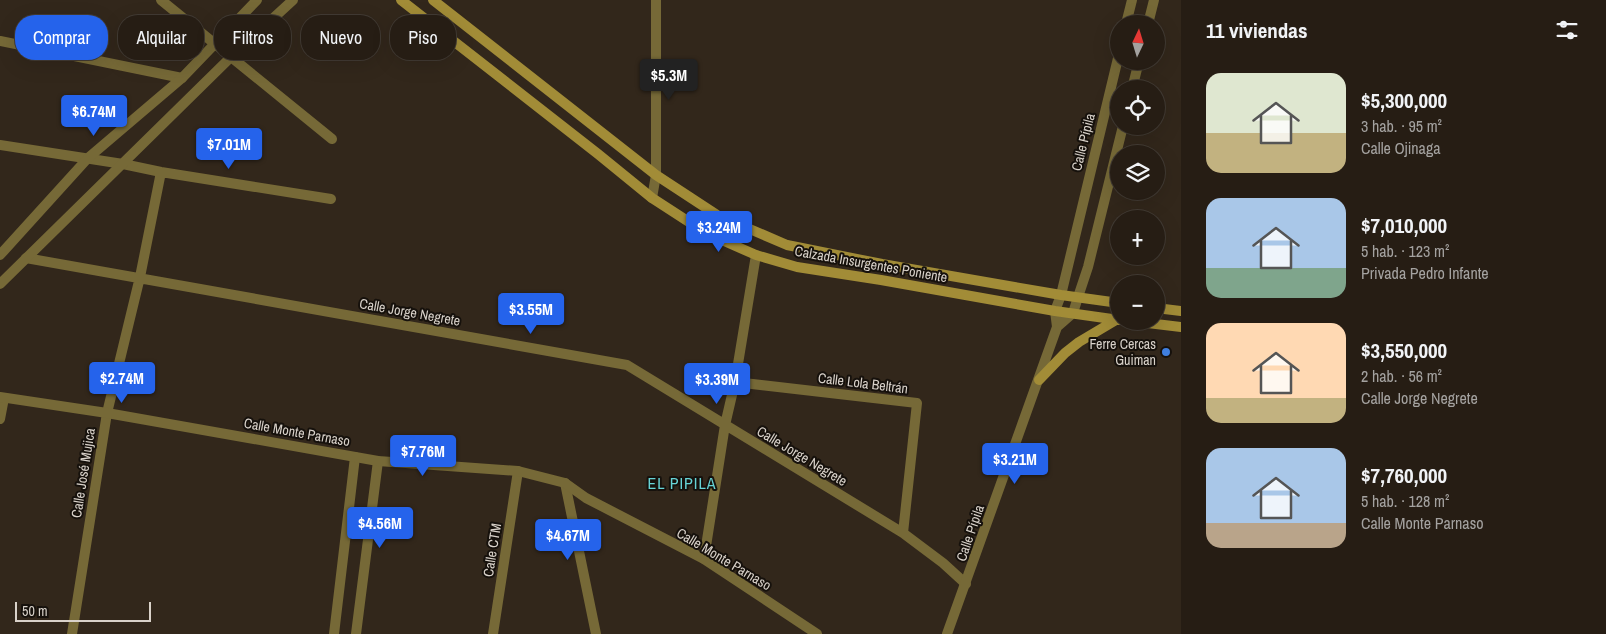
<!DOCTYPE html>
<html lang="es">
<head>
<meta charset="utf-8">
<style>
	:root { --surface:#261d14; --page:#322a22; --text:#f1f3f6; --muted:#a4a2a0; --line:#423b34; --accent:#2563eb }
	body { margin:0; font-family:"Archivo Narrow",sans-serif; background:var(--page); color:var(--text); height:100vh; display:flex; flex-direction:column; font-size:19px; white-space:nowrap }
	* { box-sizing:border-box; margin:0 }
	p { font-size:16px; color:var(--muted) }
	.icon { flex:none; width:28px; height:28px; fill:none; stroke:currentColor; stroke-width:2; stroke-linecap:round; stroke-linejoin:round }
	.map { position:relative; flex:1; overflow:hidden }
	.details { display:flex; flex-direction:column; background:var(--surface); width:425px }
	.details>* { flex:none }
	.top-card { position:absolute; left:15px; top:15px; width:475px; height:45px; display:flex; gap:10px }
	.needle { width:32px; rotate:4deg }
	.fabs { position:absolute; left:1110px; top:15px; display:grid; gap:10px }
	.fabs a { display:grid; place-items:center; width:55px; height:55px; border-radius:50%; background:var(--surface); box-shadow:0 5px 20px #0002,0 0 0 1px var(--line); font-size:25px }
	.scale { position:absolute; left:15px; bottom:12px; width:136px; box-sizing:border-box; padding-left:5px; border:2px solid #d9d2ca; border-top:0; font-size:14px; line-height:18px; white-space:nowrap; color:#d9d2ca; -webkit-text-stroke:4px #16110c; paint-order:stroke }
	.price { position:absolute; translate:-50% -42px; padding:0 11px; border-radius:5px; background:var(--accent); color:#fff; font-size:16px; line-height:32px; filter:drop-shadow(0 1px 2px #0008) }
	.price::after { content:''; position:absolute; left:50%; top:30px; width:15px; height:11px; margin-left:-8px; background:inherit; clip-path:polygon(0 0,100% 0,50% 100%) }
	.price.on { background:#222; color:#fff }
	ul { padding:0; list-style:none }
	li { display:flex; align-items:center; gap:15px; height:125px; padding:0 25px }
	li span { display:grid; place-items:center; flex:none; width:140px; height:100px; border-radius:15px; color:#555 }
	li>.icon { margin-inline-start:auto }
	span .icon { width:60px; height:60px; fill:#fffc; stroke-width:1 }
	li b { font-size:21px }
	h2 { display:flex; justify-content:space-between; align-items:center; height:60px; padding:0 25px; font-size:21px }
	.tag { padding:0 18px; border-radius:20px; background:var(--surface); box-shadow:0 5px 20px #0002,0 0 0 1px var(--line); font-size:18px; line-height:45px }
	.tag.on { background:var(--accent); color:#fff }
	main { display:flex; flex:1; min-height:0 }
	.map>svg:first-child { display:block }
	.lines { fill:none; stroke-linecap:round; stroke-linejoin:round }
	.minor { stroke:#766937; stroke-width:10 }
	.tertiary { stroke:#766937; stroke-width:10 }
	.secondary { stroke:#a28c37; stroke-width:10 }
	.shop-dot { fill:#3f7fe0; stroke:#16110c; stroke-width:2 }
	.labels { text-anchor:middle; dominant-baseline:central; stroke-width:4; stroke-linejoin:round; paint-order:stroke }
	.street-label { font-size:14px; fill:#d9d2ca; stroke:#16110c }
	.poi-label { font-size:14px; fill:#d9d2ca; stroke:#16110c; text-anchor:end }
	.quarter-label { font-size:16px; letter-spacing:1px; fill:#67d4d6; stroke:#16110c }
</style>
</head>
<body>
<main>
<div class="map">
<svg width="1181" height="634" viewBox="0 0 1181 634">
	<rect width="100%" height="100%" fill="#32271b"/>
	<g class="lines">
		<!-- minor -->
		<path class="minor" d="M161 0 332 139
			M0 41 182 78
			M0 145 123 164 161 172 331 199
			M652 198 656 175V0
			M26 258 627 365 903 533 943 563 966 584
			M735 382 917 403 903 533
			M0 419 4 398
			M565 483 596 634
			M704 559 725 425 735 382 756 255
			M72 634 107 413 140 277 161 172
			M334 634 355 457
			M356 634 378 461
			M493 634 518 471"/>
		<!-- tertiary -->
		<path class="tertiary" d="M1126 24 1132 0
			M1148 24 1154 0
			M1132 89 1139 61
			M0 255 88 158 182 78 257 0
			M0 284 231 57 293 0
			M1057 327 1073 313 1078 297 1088 267 1123 126
			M0 397 107 413 378 461 518 471 565 483 586 498 704 559 817 634
			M947 634 1057 327 1055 311 1061 295 1119 54"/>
		<!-- secondary -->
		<path class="secondary" d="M401 0 598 154 652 198 706 233 756 255 797 267 881 280 1055 311 1119 320
			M433 0 656 175 717 215 787 245 882 264 1061 295 1119 303
			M1156 308 1181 311
			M1131 321 1181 327
			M1039 380 1065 353 1079 342 1116 320"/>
	</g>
	<!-- markers -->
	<circle class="shop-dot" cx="1166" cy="352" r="5"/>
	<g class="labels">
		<!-- street labels -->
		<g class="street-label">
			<text transform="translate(1083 142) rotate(-76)">Calle Pípila</text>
			<text transform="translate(871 264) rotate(10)">Calzada Insurgentes Poniente</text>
			<text transform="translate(410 312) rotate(10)">Calle Jorge Negrete</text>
			<text transform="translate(863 383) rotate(7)">Calle Lola Beltrán</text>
			<text transform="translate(297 432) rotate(10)">Calle Monte Parnaso</text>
			<text transform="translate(802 456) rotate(31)">Calle Jorge Negrete</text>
			<text transform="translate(83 473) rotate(-81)">Calle José Mujica</text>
			<text transform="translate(970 533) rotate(-71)">Calle Pípila</text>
			<text transform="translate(492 550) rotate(-81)">Calle CTM</text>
			<text transform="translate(724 559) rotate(31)">Calle Monte Parnaso</text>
		</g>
		<!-- poi labels -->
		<g class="poi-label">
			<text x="1156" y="344">Ferre Cercas<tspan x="1156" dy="16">Guiman</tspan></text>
		</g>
		<!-- quarter labels -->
		<g class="quarter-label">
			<text x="682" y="483">EL PIPILA</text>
		</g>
	</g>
</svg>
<div class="fabs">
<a><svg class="needle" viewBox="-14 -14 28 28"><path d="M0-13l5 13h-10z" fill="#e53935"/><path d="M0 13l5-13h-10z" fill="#a4a2a0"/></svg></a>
<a><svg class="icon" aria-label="locate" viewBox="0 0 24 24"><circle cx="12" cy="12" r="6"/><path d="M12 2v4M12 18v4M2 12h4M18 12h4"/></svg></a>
<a><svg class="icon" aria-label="layers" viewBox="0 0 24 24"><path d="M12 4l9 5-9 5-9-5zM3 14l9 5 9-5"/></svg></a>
<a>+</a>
<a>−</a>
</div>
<div class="scale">50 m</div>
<b class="price on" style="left:669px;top:101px">$5.3M</b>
<b class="price" style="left:94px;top:137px">$6.74M</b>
<b class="price" style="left:229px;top:170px">$7.01M</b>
<b class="price" style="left:719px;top:253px">$3.24M</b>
<b class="price" style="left:531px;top:335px">$3.55M</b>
<b class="price" style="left:122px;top:404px">$2.74M</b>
<b class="price" style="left:717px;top:405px">$3.39M</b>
<b class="price" style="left:423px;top:477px">$7.76M</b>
<b class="price" style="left:1015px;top:485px">$3.21M</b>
<b class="price" style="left:380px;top:549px">$4.56M</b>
<b class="price" style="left:568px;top:561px">$4.67M</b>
<div class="top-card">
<a class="tag on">Comprar</a>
<a class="tag">Alquilar</a>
<a class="tag">Filtros</a>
<a class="tag">Nuevo</a>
<a class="tag">Piso</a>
</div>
</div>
<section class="details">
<h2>11 viviendas<svg class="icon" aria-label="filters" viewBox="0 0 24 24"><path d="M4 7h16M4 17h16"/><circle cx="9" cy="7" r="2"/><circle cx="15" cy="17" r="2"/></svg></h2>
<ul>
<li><span style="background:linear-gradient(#dfe7d0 60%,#c2b280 0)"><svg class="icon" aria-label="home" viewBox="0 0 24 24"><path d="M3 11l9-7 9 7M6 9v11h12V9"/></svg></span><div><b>$5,300,000</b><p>3 hab. · 95 m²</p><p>Calle Ojinaga</p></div></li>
<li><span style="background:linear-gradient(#a9c7e8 70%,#7fa58c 0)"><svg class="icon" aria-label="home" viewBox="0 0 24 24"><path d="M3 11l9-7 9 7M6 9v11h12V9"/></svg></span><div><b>$7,010,000</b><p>5 hab. · 123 m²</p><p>Privada Pedro Infante</p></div></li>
<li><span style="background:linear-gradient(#ffd9b3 75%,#c2b280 0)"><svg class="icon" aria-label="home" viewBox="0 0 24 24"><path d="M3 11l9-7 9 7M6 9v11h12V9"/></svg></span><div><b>$3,550,000</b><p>2 hab. · 56 m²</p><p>Calle Jorge Negrete</p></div></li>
<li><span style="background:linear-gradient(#a9c7e8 75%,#b9a48a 0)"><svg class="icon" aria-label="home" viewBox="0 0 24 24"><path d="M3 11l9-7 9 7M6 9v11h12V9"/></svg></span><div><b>$7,760,000</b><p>5 hab. · 128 m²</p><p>Calle Monte Parnaso</p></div></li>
</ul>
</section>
</main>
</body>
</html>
